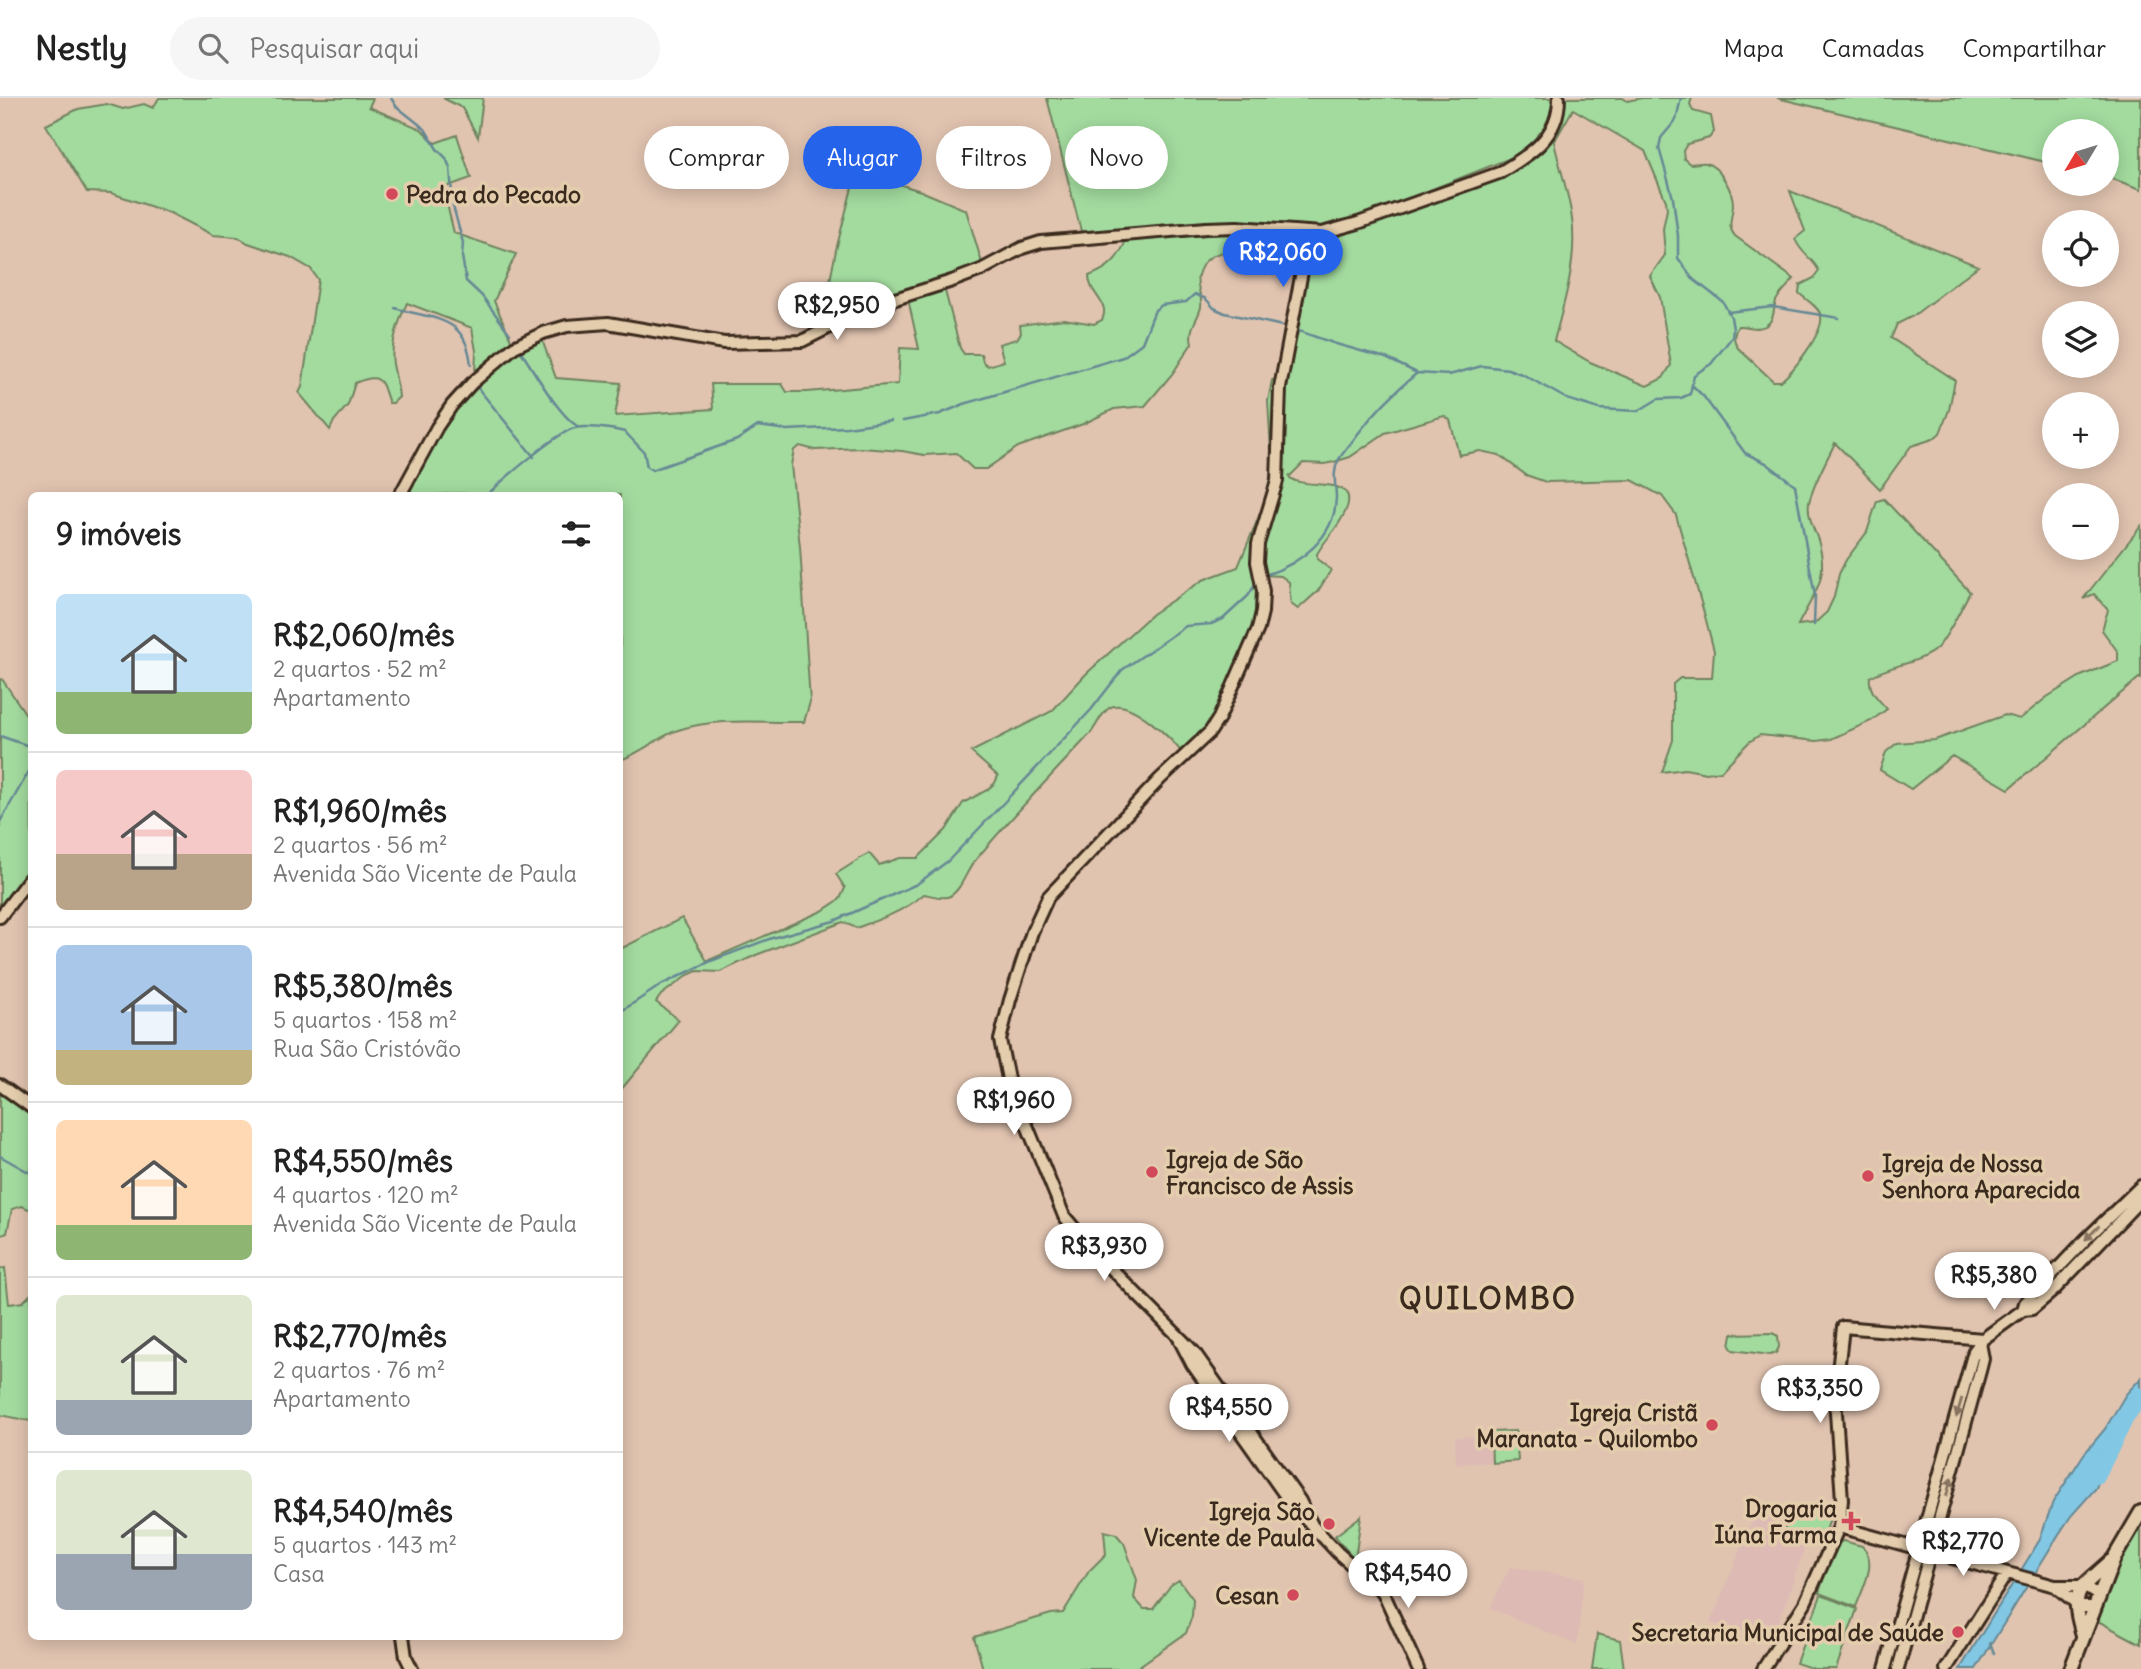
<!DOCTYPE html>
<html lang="pt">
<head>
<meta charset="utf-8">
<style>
	:root { --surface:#fff; --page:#f6f6f6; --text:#222; --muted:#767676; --line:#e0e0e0; --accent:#2563eb }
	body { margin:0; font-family:Delius,sans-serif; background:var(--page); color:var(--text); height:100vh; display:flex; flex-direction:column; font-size:26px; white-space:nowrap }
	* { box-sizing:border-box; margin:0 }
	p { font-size:23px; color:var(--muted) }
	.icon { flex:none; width:38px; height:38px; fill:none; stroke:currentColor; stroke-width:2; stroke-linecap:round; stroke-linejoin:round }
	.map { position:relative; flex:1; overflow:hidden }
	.side { position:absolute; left:28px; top:394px; width:595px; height:1148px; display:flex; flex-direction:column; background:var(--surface); border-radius:10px; box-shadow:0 4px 18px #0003 }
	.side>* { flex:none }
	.banner { position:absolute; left:644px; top:28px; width:665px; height:63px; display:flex; gap:14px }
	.needle { width:46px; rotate:232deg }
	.tools { position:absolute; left:2042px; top:21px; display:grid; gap:14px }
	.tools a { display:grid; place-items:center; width:77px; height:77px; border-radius:50%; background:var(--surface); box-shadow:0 4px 18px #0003; font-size:35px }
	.price { position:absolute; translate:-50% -60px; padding:0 16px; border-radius:24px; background:#fff; color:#222; font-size:23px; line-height:46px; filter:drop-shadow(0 2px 4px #0008) }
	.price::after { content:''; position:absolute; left:50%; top:42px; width:21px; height:16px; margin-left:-10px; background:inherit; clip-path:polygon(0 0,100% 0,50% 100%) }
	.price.on { background:var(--accent); color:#fff }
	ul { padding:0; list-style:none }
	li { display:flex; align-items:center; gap:21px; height:175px; padding:0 28px }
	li+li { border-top:2px solid var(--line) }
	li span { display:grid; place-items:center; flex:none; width:196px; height:140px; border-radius:10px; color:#555 }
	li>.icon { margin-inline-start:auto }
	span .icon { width:84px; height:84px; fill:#fffc; stroke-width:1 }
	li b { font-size:30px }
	h2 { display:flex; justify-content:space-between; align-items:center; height:84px; padding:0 28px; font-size:30px }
	.pill { padding:0 24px; border-radius:32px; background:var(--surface); box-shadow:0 4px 18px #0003; font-size:24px; line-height:63px }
	.pill.on { background:var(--accent); color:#fff }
	header { display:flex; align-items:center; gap:42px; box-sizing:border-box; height:98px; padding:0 35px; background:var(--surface); border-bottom:2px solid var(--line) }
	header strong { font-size:33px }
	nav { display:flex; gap:38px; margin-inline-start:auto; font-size:24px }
	.search { width:490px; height:63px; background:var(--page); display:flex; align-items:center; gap:18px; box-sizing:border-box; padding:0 24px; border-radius:38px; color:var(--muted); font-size:26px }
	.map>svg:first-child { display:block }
	.built { fill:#ddbab4 }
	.green { fill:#a3db9f; stroke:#6f825e; stroke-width:2; fill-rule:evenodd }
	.water { fill:#82c7e3; stroke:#668894; stroke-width:2 }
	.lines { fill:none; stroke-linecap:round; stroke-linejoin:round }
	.stream { stroke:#668894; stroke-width:2.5 }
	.river { stroke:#82c7e3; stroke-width:16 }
	.secondary-casing { stroke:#3b2a1e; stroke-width:16 }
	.primary-casing { stroke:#3b2a1e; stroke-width:18 }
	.secondary { stroke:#e4cdad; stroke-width:10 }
	.primary { stroke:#e4cdad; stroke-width:12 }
	.oneway { fill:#87735e }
	.poi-dot { fill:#d1495b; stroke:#e4cdad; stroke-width:2.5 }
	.labels { text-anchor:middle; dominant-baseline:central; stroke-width:7; stroke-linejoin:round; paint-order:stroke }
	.poi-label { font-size:23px; font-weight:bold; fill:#3b2a1e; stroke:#e4cdad; text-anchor:end }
	.district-label { font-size:30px; font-weight:bold; letter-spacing:2px; fill:#3b2a1e; stroke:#e4cdad }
</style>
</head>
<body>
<header>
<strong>Nestly</strong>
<div class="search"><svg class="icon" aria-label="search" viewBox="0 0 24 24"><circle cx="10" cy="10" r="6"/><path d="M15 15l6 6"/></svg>Pesquisar aqui</div>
<nav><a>Mapa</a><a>Camadas</a><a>Compartilhar</a></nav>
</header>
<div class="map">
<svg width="2141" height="1571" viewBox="0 0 2141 1571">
	<rect width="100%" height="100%" fill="#e1c4b0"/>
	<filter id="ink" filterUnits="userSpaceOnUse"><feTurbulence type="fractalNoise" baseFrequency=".0143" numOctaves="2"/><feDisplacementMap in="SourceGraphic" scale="14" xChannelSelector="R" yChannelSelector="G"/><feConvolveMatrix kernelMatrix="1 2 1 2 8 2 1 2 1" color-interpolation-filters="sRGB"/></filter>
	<g filter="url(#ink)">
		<!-- built -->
		<path class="built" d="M1516 1333 1518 1363 1456 1366 1455 1339 1477 1338V1334Z
			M1803 1406 1834 1413 1824 1447 1807 1444 1774 1538 1758 1533 1757 1537 1710 1525 1759 1407Z
			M1510 1469 1584 1480 1577 1547 1490 1510Z"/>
		<!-- green -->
		<path class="green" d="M159 0H373L369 9 421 31 435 45 457 37 471 80 443 90 454 135 516 156 494 203 512 244 475 276 476 253 472 230 407 205C399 221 390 247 393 266 395 277 398 287 399 299L393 305H389C381 285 384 273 355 285L348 307 334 323 330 332 299 295 302 289 318 182 311 171 290 159 248 145 238 139 213 137 170 115 126 100 111 95 87 94 46 27 78 11 107 6 123 11 144 6 153 10Z
			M443 0H483L478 39 462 10Z
			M1047 0H1553L1549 21 1545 31 1518 57 1357 121 1319 130 1236 124H1195L1082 137Z
			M1561 0H1623L1627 3 1642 0H1692L1690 6 1693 13 1711 18 1714 34 1709 40 1687 46 1683 53 1684 61 1690 66C1695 66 1702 64 1706 65 1720 69 1733 93 1733 106 1733 119 1726 127 1735 138L1794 181C1788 188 1780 195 1776 203 1773 211 1775 223 1765 228 1756 233 1747 227 1738 228 1733 237 1733 242 1738 250L1773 283H1781C1793 273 1824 235 1821 218 1819 209 1806 202 1799 195L1800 187 1814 180 1819 173C1813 160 1801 156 1795 141L1805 133 1790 93 1978 168 1913 218 1897 226 1891 240 1955 282 1949 312 1940 335 1933 341 1911 348 1880 391 1835 345C1827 361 1812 389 1809 405 1807 417 1814 431 1818 442 1830 481 1814 495 1798 527L1815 525 1827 514 1834 499 1839 476 1846 462 1867 434 1877 403 1884 401 1970 494C1962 508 1947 541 1936 551 1918 566 1890 567 1870 579 1868 593 1878 601 1887 611L1871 623 1831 641 1817 643 1760 637 1749 644 1721 673 1706 675 1685 671 1662 674 1673 642V586L1680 580H1712L1714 553 1706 522 1676 417 1662 398 1632 382 1546 384 1526 377 1499 357 1480 353 1459 357 1450 322 1444 318 1385 335 1350 359 1334 364 1325 366 1303 365 1289 379C1302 394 1369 373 1342 420 1335 433 1324 443 1317 456V461L1331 472 1318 493 1298 511 1291 506 1289 484 1281 478 1260 477 1263 507 1230 581 1217 621 1183 656C1171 640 1135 605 1114 608 1103 610 1097 628 1090 636 1051 678 1011 719 974 764 966 774 961 792 950 798 943 802 931 797 924 796 903 814 881 821 856 830L843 824 756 857 720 874 697 873 688 877 661 897 656 904 679 922 620 993V851L682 820 707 863 822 813 840 801 845 790 836 776 869 755 879 767 900 760H918L946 732 963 705 987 692 995 685 998 678 971 654 1052 613 1086 576 1152 516 1203 482 1238 469 1264 406 1272 371 1268 303 1272 282 1284 280 1307 165 1315 143 1475 88 1523 69 1544 47ZM1573 11 1645 53 1666 103 1667 111 1663 131 1665 157 1650 178 1660 199 1671 267 1663 280 1647 288 1590 264 1554 243C1565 202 1579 157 1571 114 1567 90 1559 67 1554 44Z
			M1777 0H2141V91L2107 79V33H2054V66Z
			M857 70 866 76 921 93 966 112 982 165 961 176 867 205 821 229 836 152Z
			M1236 135 1282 140 1294 149C1283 154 1270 156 1257 155 1235 152 1206 149 1198 177 1195 187 1203 198 1201 209 1198 222 1188 230 1192 245L1173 275 1145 308 1114 311 1083 326 1018 349 986 371H973L956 355 924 357 902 353 861 350 815 352 800 348 794 352 791 367 800 449 810 604 804 624C763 625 719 619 678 632 658 639 641 655 620 662V397H473C461 391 428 401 411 396V384L432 343 469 291 526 246 541 239 556 280 621 285 615 318 713 311 711 286H782L787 294H807L898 286 900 250 919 251 908 201 944 189 960 250 964 256H981L983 264 988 268 1004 263 999 246 1017 241 1021 235 1020 227 1064 221 1094 226 1102 222C1111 204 1089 197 1089 178 1108 171 1119 161 1126 142Z
			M2141 428V581L2139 580 2009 691 1952 658 1911 691 1880 672 1886 654 1897 645 1935 642 2005 617 2020 621 2047 599 2081 578 2118 563V554L2102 532 2108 512 2094 496 2083 501Z
			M2 581 31 624 32 770 0 809V582Z
			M0 993 32 1016 31 1112 22 1108 12 1111 7 1135 0 1138Z
			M5 1170 9 1206 23 1204 31 1196V1323L0 1317V1171Z
			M1772 1235 1778 1238 1779 1249 1776 1255 1770 1257 1733 1252 1730 1248 1732 1236Z
			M1516 1333 1518 1363 1492 1365 1491 1334Z
			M1792 1408 1803 1411 1805 1408 1831 1417 1822 1446 1784 1434Z
			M1361 1418 1355 1462 1335 1438Z
			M2141 1432V1546L2094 1521 2128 1443Z
			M1104 1433 1116 1436 1124 1445 1137 1482 1134 1500 1144 1511H1153L1171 1487 1179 1482 1193 1501 1192 1518 1186 1535 1135 1571H983L974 1539 1051 1516 1063 1515 1089 1473 1106 1456Z
			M1843 1443 1862 1448C1879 1464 1862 1491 1856 1509L1819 1495 1833 1450 1837 1445Z
			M1821 1497 1857 1511 1836 1571H1814L1796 1565Z
			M1597 1536 1620 1542 1624 1571H1592Z"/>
		<!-- water -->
		<path class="water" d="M2141 1280V1299L2128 1316 2109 1353 2096 1390 2071 1418 2059 1436 1976 1571H1960L2039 1443 2053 1404 2084 1356 2105 1331 2126 1296Z"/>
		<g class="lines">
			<!-- stream -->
			<path class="stream" d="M391 0 396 8 425 31 437 51 446 60 450 70 453 108 463 145 462 158 466 183 482 198 510 236
				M395 210C434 222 466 217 471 267
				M1728 214 1773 209 1839 220
				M1293 231 1336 246 1386 260 1417 275 1449 277 1482 268 1508 271 1524 277 1567 301 1599 311 1638 313 1658 301 1681 300 1690 296 1694 277 1711 266 1732 239 1733 231 1731 219 1723 204 1693 181 1678 160V138L1673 100 1659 50 1661 40 1676 22 1681 0
				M518 249C532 269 559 319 579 329
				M1693 288 1704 299 1745 355 1766 365 1795 387 1815 498 1814 527
				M477 289 534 359
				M903 323 940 316 964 306 1123 259 1142 245 1155 212 1162 207 1186 204 1195 196 1206 201 1214 210 1225 215 1287 229
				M487 397C503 382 557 334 575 330 587 327 613 331 625 334L644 354 647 369 652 372 737 342 758 328 787 332 847 329 891 323
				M1265 477C1300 466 1335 440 1336 400 1336 387 1332 375 1338 363 1343 354 1351 346 1357 337 1375 313 1394 294 1417 275
				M0 638 32 649
				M0 724 32 668
				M620 914 661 887 711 863 772 840 834 823 917 786 948 763 993 716 1091 612 1122 572 1186 528 1211 526 1223 521 1248 498 1255 487
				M0 1058 32 1076
				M1990 1545 1994 1555"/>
			<!-- river -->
			<path class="river" d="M2097 1378 2127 1318 2141 1298"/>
			<defs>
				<path id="secondary" d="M400 397 437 329 452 307 472 285 514 249 543 235 567 228 608 225 724 245 802 243 870 209 952 183 981 172 1022 150 1041 144 1206 130 1237 129 1322 135 1358 125 1499 75C1530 57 1559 39 1559 0
					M0 819 32 777
					M0 987 32 1010
					M2023 1212 2025 1205 2086 1141 2141 1088
					M1180 1243 1192 1266 1290 1404 1338 1455 1383 1494 1418 1571
					M1313 1429 1300 1403 1194 1254 1091 1150 1064 1118 1008 981 1000 942 1010 902 1032 834 1048 799 1160 681 1210 634 1219 620 1258 531 1262 514 1263 493 1257 464 1258 446 1277 383 1280 290 1306 152 1322 135
					M1839 1429 2055 1488H2083L2098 1497
					M2055 1488 2081 1509H2093
					M403 1538 406 1559 412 1571
					M1763 1571 1805 1505 1839 1429 1842 1402 1835 1300 1843 1229 1983 1241
					M1885 1571 1974 1253 1983 1241 2023 1212 2032 1211 2053 1193 2141 1101
					M1898 1571 1980 1273 1983 1261 1980 1245
					M1946 1571 2007 1475"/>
				<path id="primary" d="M2083 1537C2069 1490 2079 1493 2111 1463
					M2071 1571 2114 1460 2141 1414"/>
			</defs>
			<!-- secondary casing -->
			<use href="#secondary" class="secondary-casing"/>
			<!-- primary casing -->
			<use href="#primary" class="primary-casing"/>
			<!-- secondary -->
			<use href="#secondary" class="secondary"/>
			<!-- primary -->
			<use href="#primary" class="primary"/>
		</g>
		<!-- one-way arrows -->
		<defs><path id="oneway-solid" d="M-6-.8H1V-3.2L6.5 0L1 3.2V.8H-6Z" transform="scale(1.75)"/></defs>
		<g class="oneway">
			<use href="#oneway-solid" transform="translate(2092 1135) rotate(135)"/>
			<use href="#oneway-solid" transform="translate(1959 1310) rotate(106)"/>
			<use href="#oneway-solid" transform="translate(1949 1389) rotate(-74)"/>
		</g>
	</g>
	<!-- markers -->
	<g class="poi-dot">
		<circle cx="392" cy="96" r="7"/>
		<circle cx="1152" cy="1074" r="7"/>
		<circle cx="1868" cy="1078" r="7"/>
		<circle cx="1712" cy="1327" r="7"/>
		<path d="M1847.5 1412.5h7v7h7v7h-7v7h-7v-7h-7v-7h7z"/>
		<circle cx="1329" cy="1426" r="7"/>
		<circle cx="1293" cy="1497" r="7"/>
		<circle cx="1958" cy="1534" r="7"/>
	</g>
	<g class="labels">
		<!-- poi labels -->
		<g class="poi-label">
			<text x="406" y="96" text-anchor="start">Pedra do Pecado</text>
			<text x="1166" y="1061" text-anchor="start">Igreja de São<tspan x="1166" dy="26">Francisco de Assis</tspan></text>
			<text x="1882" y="1065" text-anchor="start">Igreja de Nossa<tspan x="1882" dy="26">Senhora Aparecida</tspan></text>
			<text x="1698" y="1314">Igreja Cristã<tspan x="1698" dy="26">Maranata - Quilombo</tspan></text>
			<text x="1837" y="1410">Drogaria<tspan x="1837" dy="26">Iúna Farma</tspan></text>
			<text x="1315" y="1413">Igreja São<tspan x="1315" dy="26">Vicente de Paula</tspan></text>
			<text x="1279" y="1497">Cesan</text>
			<text x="1944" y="1534">Secretaria Municipal de Saúde</text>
		</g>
		<!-- district labels -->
		<g class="district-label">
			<text x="1488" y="1200">QUILOMBO</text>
		</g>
	</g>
</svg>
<div class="tools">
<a><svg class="needle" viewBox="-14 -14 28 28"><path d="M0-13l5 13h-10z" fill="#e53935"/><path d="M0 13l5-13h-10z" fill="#767676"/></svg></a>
<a><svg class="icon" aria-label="locate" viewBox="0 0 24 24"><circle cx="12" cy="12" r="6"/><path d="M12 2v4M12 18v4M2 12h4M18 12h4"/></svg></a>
<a><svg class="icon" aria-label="layers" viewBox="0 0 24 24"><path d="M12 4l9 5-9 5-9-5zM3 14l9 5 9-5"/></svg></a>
<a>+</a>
<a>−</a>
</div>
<b class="price on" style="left:1283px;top:191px">R$2,060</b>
<b class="price" style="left:837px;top:244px">R$2,950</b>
<b class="price" style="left:1014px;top:1039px">R$1,960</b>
<b class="price" style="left:1104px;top:1185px">R$3,930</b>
<b class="price" style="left:1994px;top:1214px">R$5,380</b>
<b class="price" style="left:1820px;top:1327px">R$3,350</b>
<b class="price" style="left:1229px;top:1346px">R$4,550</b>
<b class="price" style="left:1963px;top:1480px">R$2,770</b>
<b class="price" style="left:1408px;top:1512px">R$4,540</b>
<div class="banner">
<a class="pill">Comprar</a>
<a class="pill on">Alugar</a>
<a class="pill">Filtros</a>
<a class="pill">Novo</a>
</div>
<section class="side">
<h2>9 imóveis<svg class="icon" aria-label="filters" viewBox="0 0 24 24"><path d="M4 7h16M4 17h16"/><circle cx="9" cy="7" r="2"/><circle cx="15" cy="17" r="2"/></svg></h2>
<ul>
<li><span style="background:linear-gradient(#bfe0f5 70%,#8fb573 0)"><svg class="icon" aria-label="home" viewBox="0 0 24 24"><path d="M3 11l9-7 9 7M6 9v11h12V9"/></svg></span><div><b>R$2,060/mês</b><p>2 quartos · 52 m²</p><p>Apartamento</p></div></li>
<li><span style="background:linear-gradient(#f6c9c9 60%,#b9a48a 0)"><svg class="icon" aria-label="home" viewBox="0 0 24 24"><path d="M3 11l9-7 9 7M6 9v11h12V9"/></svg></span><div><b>R$1,960/mês</b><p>2 quartos · 56 m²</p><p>Avenida São Vicente de Paula</p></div></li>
<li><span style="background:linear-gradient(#a9c7e8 75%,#c2b280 0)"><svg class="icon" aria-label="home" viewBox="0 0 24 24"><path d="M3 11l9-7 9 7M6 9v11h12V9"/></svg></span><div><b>R$5,380/mês</b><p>5 quartos · 158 m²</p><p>Rua São Cristóvão</p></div></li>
<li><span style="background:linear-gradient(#ffd9b3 75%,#8fb573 0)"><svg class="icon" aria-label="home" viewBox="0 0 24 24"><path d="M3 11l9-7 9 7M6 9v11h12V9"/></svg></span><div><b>R$4,550/mês</b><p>4 quartos · 120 m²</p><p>Avenida São Vicente de Paula</p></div></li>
<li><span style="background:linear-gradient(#dfe7d0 75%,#9aa5b1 0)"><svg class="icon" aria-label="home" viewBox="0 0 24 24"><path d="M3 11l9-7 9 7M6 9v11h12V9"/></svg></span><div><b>R$2,770/mês</b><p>2 quartos · 76 m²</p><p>Apartamento</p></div></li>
<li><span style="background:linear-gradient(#dfe7d0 60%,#9aa5b1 0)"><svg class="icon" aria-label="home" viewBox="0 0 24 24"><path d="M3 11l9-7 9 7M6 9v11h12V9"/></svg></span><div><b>R$4,540/mês</b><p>5 quartos · 143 m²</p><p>Casa</p></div></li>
</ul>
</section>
</div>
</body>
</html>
